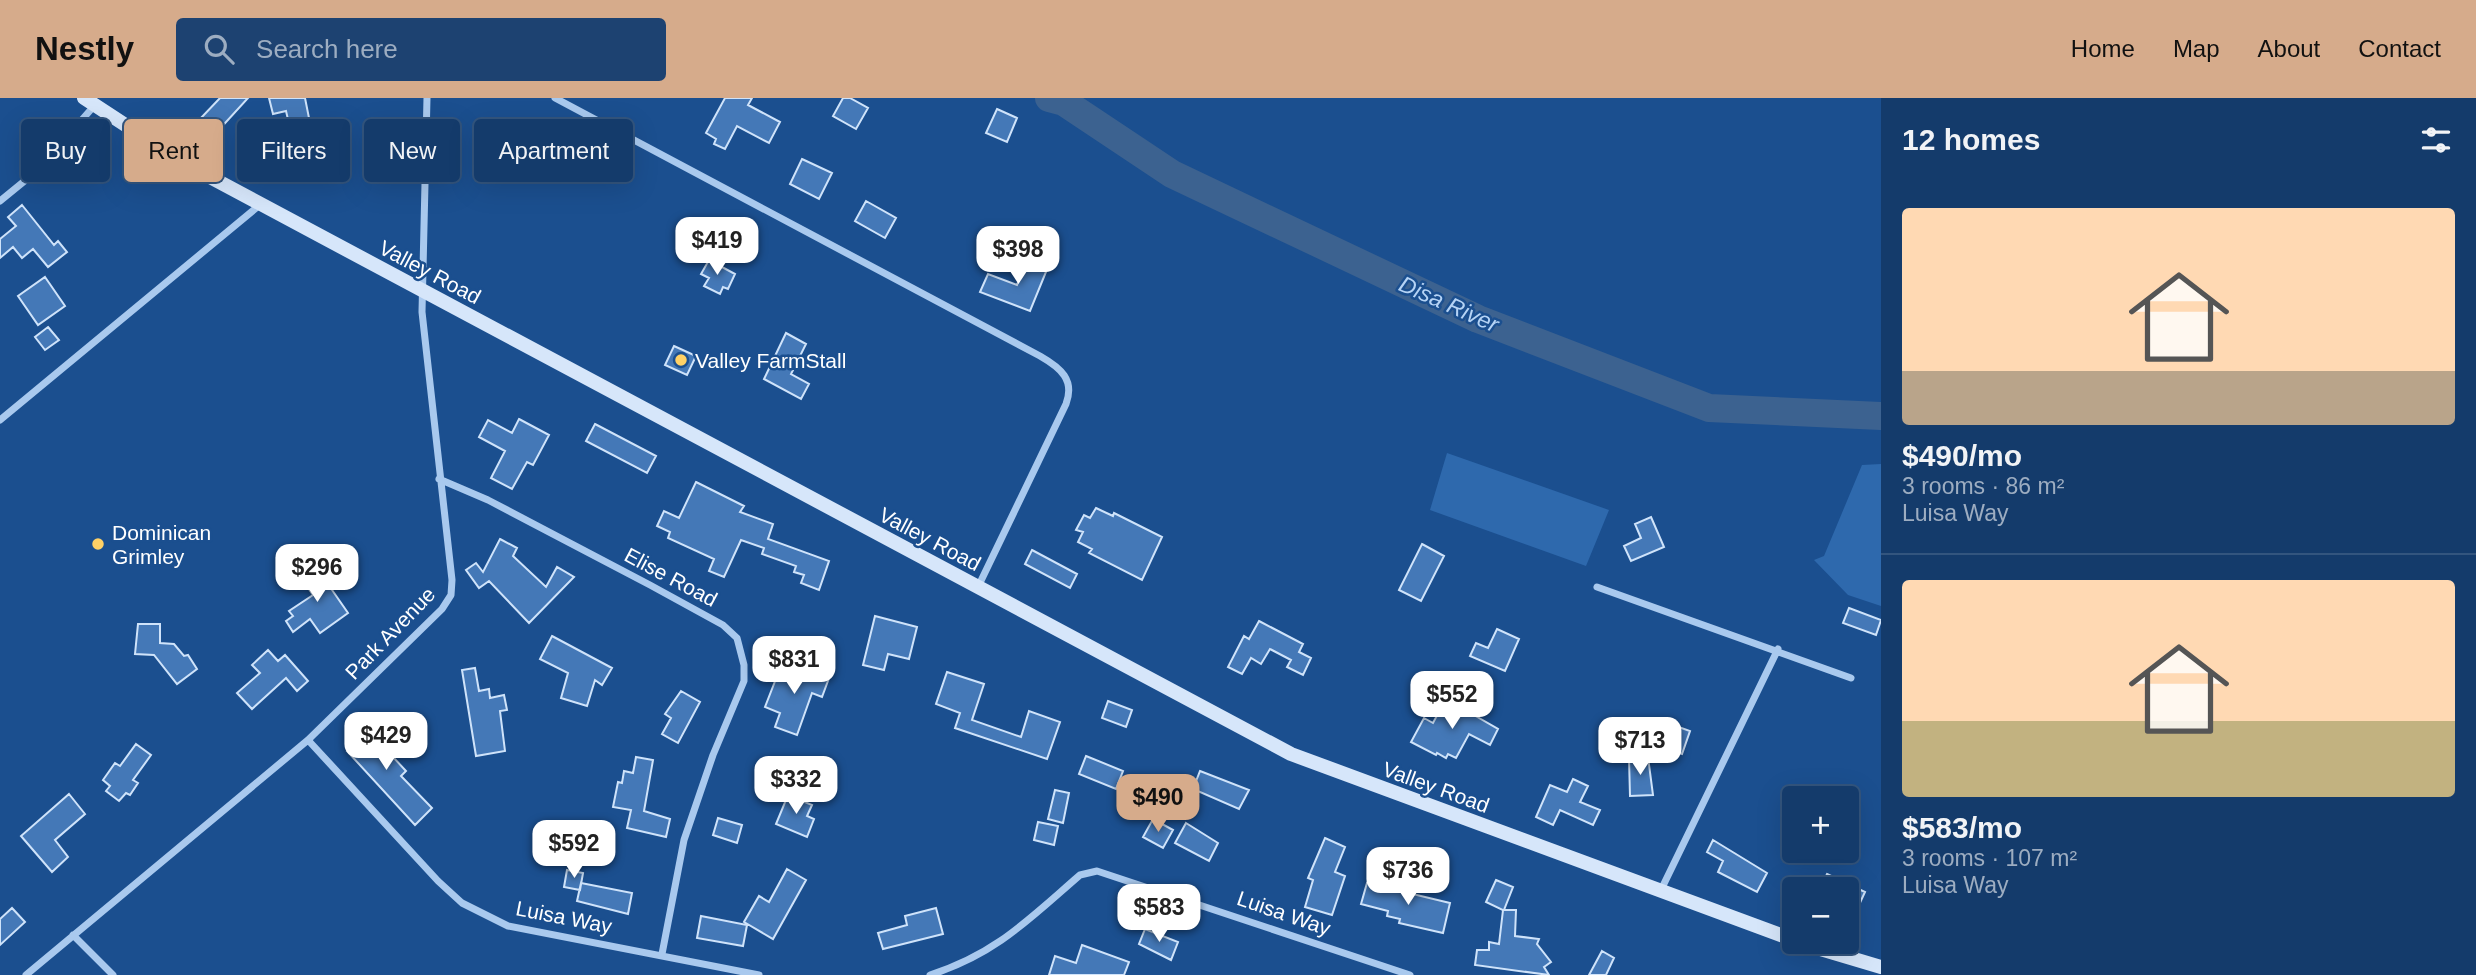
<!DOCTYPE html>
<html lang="en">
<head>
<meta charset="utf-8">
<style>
	:root { --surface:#143b6b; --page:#1d4271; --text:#f1f3f6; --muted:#9dadc1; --line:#33557e; --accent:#d6ab8b }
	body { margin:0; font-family:Helvetica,sans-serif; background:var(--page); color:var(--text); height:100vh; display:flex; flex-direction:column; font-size:26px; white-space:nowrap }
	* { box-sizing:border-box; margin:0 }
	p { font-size:23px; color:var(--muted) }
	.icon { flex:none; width:38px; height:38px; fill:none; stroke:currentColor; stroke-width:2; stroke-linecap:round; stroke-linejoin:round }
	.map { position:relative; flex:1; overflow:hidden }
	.side { display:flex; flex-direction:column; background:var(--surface); width:595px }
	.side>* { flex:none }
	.banner { position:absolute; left:21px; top:21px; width:665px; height:63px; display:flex; gap:14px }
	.fabs { position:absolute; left:1782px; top:688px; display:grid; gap:14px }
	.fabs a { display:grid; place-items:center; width:77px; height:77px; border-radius:7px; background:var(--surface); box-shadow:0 7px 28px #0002,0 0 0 2px var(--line); font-size:35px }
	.price { position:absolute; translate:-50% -60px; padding:0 16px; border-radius:14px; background:#fff; color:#222; font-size:23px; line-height:46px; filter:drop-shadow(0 2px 4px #0008) }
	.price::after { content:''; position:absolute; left:50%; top:42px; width:21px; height:16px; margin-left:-10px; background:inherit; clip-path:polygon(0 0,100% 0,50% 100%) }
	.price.selected { background:var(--accent); color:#111 }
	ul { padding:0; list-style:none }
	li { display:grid; align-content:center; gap:14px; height:371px; padding:0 21px }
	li+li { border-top:2px solid var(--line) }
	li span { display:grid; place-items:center; height:217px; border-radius:7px; color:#555 }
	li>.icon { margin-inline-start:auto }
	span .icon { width:126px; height:126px; fill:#fffc; stroke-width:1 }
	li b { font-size:30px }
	h2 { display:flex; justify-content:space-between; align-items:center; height:84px; padding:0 21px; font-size:30px }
	.pill { padding:0 24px; border-radius:7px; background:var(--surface); box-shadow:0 7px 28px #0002,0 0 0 2px var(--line); font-size:24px; line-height:63px }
	.pill.selected { background:var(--accent); color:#111 }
	header { display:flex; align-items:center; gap:42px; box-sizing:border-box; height:98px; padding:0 35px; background:var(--accent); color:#111 }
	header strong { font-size:33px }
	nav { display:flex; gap:38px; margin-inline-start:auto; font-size:24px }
	.search { width:490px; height:63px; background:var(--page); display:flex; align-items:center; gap:18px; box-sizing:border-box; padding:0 24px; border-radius:7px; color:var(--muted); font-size:26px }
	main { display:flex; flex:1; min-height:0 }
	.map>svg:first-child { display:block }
	.green { fill:#2e69ad }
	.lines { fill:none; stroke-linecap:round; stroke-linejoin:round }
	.river { stroke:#3c6290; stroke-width:28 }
	.building { fill:#4478b7; stroke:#cfe3fa; stroke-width:2 }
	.street { stroke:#a9c9ee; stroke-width:7 }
	.secondary { stroke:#d6e6fa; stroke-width:14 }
	.poi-dot { fill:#ffd166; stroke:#1b4f8f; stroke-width:2.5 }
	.labels { text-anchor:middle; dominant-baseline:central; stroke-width:5; stroke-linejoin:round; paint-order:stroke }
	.street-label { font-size:21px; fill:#fff; stroke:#1b4f8f }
	.poi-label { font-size:21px; fill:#fff; stroke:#1b4f8f; text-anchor:start }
	.water-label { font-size:23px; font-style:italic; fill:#b5d3f5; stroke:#1b4f8f }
</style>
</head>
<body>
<header>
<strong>Nestly</strong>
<div class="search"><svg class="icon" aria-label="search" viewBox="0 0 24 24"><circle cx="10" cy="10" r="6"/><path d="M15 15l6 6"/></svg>Search here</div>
<nav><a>Home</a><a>Map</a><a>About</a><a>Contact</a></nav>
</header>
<main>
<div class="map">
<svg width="1881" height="877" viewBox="0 0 1881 877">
	<rect width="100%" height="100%" fill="#1b4f8f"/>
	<!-- green -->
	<path class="green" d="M1447 355 1609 412 1586 468 1430 412Z
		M1881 366V508L1848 497 1814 462 1824 458 1862 367Z"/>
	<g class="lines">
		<!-- river -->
		<path class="river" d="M1049 0 1064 4 1172 76 1478 221 1709 310 1881 318"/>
	</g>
	<!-- building -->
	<path class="building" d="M220 0H248L216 35 200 21Z
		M269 0H305L310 25 290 30 286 13 273 16Z
		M725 0H752L748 7 780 24 769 45 737 28 725 51 714 46 716 41 706 35Z
		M843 0H850L868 10 856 31 833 18Z
		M997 11 1017 20 1007 44 986 35Z
		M802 61 832 75 819 101 790 86Z
		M866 103 896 120 885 140 855 123Z
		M22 107 54 147 58 143 67 154 48 169 33 151 22 160 13 149 0 160V141L16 128 8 119Z
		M1028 160 1048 169 1030 213 980 194 988 176 1017 187Z
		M709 162 735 176 728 191 723 189 720 196 704 188 709 180 701 176Z
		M45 179 65 208 38 227 18 198Z
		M48 229 59 242 45 252 35 239Z
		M786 235 806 246 791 276 809 286 801 301 764 281Z
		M674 248 696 258 687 277 665 267Z
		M519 321 549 337 533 367 527 364 512 391 491 380 505 353 479 339 488 322 512 335Z
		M595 326 656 358 647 375 586 343Z
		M696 384 744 408 740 414 773 426 768 441 829 463 819 492 801 485 804 477 794 474 796 468 762 456 764 450 741 442 724 479 709 473 714 461 668 440 670 434 657 428 664 413 679 420Z
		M1096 410 1113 418 1114 415 1162 439 1142 482 1089 455 1092 451 1078 444 1083 434 1076 432 1084 417 1090 420Z
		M1651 419 1664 449 1631 463 1624 448 1641 440 1635 426Z
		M500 441 517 450 513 458 546 489 557 469 574 479 529 525 489 483 479 490 466 472 476 465 483 474Z
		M1422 446 1444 458 1421 503 1399 492Z
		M1032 452 1077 476 1070 490 1025 466Z
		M314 466 348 515 320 535 310 521 293 534 286 523 293 518 289 513 313 497 299 477Z
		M1849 510 1881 522 1876 537 1843 525Z
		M875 518 917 529 909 561 888 556 884 572 863 567Z
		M1259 523 1303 546 1299 554 1311 560 1303 577 1287 569 1291 562 1270 551 1261 566 1251 560 1242 576 1228 569 1244 538 1249 541Z
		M138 526H160V545L174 546 184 558 188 557 197 571 177 586 154 557 135 556Z
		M1497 531 1519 541 1505 573 1470 558 1476 545 1488 550Z
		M552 538 612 570 602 587 595 582 587 608 561 600 568 575 540 561Z
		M268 552 278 563 285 557 308 583 297 593 286 580 252 611 237 595 260 575 252 567Z
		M791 566 829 580 822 599 812 595 797 637 775 629 780 615 765 609 781 568 789 571Z
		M475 570 479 593 489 591 490 600 504 597 507 612 500 613 505 653 476 658 462 572Z
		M947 574 984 586 972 622 1021 639 1029 613 1060 624 1047 661 955 630 960 615 936 606Z
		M681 593 700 604 678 645 662 636 671 620 665 616Z
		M1446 601 1498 631 1490 647 1469 636 1456 660 1448 656 1446 660 1437 655 1436 657 1411 644 1424 620 1433 625Z
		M1108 603 1132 612 1126 629 1102 620Z
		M369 622 385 640 380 645 406 673 401 678 432 710 415 727 347 653 352 648 348 643Z
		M1673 627 1690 633 1682 656 1665 650Z
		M136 646 151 657 133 682 138 685 130 697 126 695 119 703 106 693 110 688 103 682 115 665 120 668Z
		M1086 658 1123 673 1116 691 1079 676Z
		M636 659 653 662 644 713 670 721 666 739 627 730 631 712 613 709 618 684 622 685 624 673 633 675Z
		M1648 659 1653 697 1630 698 1629 660Z
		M1200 673 1249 692 1239 711 1193 691Z
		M1573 681 1588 688 1580 704 1600 712 1593 727 1560 712 1553 727 1536 719 1550 687 1567 694Z
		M1055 692 1069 695 1063 725 1048 721Z
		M69 696 85 716 55 742 68 759 52 774 21 738Z
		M788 697 812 707 807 718 814 721 807 739 776 726Z
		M718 720 742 727 737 745 713 737Z
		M1153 721 1173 732 1163 750 1143 739Z
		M1038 724 1058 728 1054 747 1034 742Z
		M1186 725 1218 745 1209 763 1175 745Z
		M1325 740 1345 749 1335 774 1345 778 1332 817 1305 809 1313 782 1308 780Z
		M1713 742 1767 775 1757 794 1718 774 1723 763 1707 754Z
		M787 771 806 782 773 841 744 824 759 798 769 804Z
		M567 772 583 775 580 792 564 789Z
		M1827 776 1865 794 1846 835V791H1820Z
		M1496 782 1513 789 1504 812H1516L1515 838 1539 841 1537 846 1551 864 1544 869 1549 877 1475 867 1477 852H1489V844L1499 846 1503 812 1486 804Z
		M581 785 632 795 628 816 577 803Z
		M1367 785 1450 805 1443 835 1399 825 1400 821 1387 818 1388 813 1361 806Z
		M12 810 25 824 0 847V821Z
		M936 810 943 836 883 851 878 835 907 827 905 818Z
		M701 818 747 827 743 848 697 840Z
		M1145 831 1178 844 1171 862 1139 846Z
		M1082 847 1129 864 1124 877H1049L1055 858 1076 865Z
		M1602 853 1614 860 1606 877H1589Z"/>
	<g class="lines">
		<!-- street -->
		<path class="street" d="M555 0 1040 258C1061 270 1075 282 1066 306L978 489
			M0 103 38 72 94 8
			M0 322 261 106
			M439 381 488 402 650 487 723 527 737 540 744 567V583L713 657 684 742 662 856
			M1597 489 1851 580
			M308 642 438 783 462 805 508 828 759 877
			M1660 794 1778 551
			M73 837 113 877
			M26 877 308 642 442 511 451 497 452 482 422 214 427 0
			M930 877C996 856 1029 821 1080 777L1097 773 1410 877"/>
		<!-- secondary -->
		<path class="secondary" d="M84 0 182 64 1291 656 1794 842
			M1797 844 1881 869"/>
	</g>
	<!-- markers -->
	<g class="poi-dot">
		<circle cx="681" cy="262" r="7"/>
		<circle cx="98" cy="446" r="7"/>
	</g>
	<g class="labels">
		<!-- street labels -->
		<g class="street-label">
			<text transform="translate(430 174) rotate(28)">Valley Road</text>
			<text transform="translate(930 441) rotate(28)">Valley Road</text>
			<text transform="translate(671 479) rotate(28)">Elise Road</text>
			<text transform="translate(390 535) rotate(-46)">Park Avenue</text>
			<text transform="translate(1436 689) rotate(20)">Valley Road</text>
			<text transform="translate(1284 815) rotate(19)">Luisa Way</text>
			<text transform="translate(564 819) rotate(11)">Luisa Way</text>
		</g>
		<!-- poi labels -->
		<g class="poi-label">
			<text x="695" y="262">Valley FarmStall</text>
			<text x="112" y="434">Dominican<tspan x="112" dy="24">Grimley</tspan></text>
		</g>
		<!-- water labels -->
		<g class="water-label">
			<text transform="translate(1449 206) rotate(24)">Disa River</text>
		</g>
	</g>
</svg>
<div class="fabs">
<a>+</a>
<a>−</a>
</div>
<b class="price" style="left:717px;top:179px">$419</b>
<b class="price" style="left:1018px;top:188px">$398</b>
<b class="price" style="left:317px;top:506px">$296</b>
<b class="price" style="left:794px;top:598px">$831</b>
<b class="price" style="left:1452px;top:633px">$552</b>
<b class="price" style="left:386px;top:674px">$429</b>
<b class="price" style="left:1640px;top:679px">$713</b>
<b class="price" style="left:796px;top:718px">$332</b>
<b class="price selected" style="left:1158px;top:736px">$490</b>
<b class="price" style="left:574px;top:782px">$592</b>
<b class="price" style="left:1408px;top:809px">$736</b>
<b class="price" style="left:1159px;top:846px">$583</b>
<div class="banner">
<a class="pill">Buy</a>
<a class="pill selected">Rent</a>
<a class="pill">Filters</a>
<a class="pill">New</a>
<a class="pill">Apartment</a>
</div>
</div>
<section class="side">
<h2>12 homes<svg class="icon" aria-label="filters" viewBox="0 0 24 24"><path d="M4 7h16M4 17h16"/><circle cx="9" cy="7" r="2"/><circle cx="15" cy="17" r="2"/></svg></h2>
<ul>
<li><span style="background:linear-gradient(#ffd9b3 75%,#b9a48a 0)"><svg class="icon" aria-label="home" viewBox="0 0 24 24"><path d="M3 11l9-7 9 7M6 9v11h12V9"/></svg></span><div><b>$490/mo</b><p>3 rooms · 86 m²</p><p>Luisa Way</p></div></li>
<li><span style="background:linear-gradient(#ffd9b3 65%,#c2b280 0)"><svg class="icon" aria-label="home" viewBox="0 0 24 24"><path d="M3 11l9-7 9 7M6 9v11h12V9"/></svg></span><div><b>$583/mo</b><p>3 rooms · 107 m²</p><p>Luisa Way</p></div></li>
</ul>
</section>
</main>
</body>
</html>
